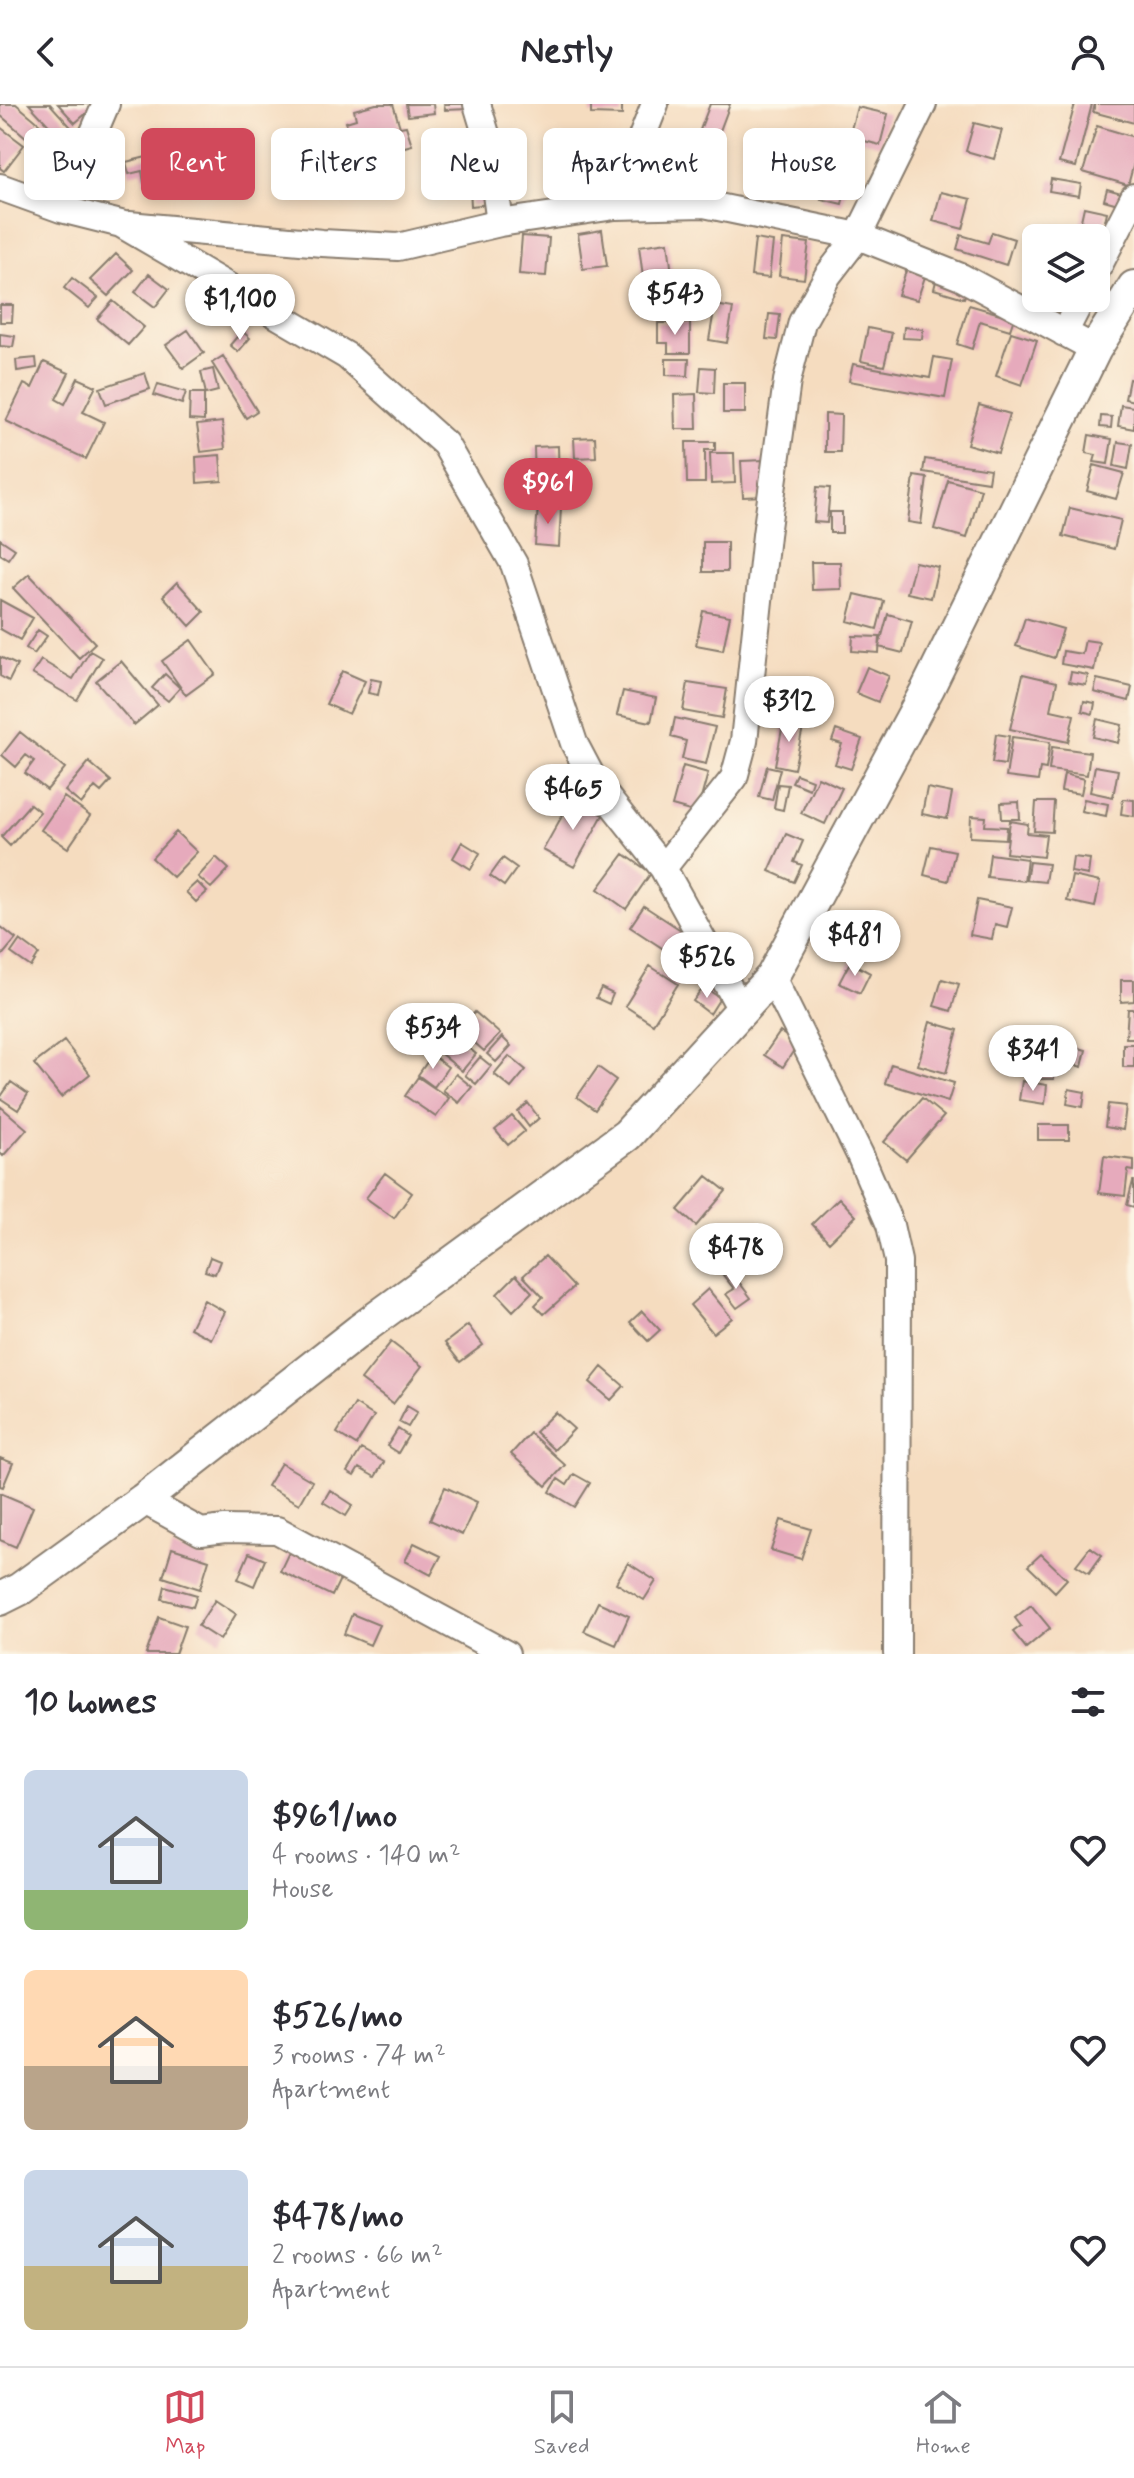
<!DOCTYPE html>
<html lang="en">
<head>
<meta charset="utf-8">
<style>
	:root { --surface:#fff; --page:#f2f2f3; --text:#2b2b33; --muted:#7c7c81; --line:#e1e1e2; --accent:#d1495b }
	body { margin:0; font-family:Mynerve,sans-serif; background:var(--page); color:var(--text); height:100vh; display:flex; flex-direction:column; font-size:30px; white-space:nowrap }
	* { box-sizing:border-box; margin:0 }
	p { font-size:26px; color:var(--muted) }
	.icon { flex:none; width:44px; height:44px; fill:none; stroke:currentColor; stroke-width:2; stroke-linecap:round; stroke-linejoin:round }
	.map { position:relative; height:1550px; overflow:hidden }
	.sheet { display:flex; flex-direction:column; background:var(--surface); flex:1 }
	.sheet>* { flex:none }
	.hud { position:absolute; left:24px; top:24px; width:1086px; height:72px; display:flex; gap:16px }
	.tools { position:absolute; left:1022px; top:120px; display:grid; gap:16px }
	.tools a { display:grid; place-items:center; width:88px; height:88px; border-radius:12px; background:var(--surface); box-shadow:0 4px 12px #0003; font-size:40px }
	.price { position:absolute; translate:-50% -68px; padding:0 18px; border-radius:28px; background:#fff; color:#222; font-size:26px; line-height:52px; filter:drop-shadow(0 2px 4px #0008) }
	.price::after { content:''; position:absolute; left:50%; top:48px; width:24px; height:18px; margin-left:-12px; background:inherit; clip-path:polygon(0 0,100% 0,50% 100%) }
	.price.on { background:var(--accent); color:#fff }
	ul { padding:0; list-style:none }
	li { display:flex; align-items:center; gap:24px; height:200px; padding:0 24px }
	li span { display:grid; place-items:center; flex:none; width:224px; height:160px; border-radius:12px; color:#555 }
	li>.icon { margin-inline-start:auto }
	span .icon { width:96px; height:96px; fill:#fffc; stroke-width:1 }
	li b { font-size:34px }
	h2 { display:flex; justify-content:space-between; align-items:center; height:96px; padding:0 24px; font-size:34px }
	.tag { padding:0 28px; border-radius:12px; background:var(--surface); box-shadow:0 4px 12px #0003; font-size:28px; line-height:72px }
	.tag.on { background:var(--accent); color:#fff }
	header { display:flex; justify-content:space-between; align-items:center; height:104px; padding:0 24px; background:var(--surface); font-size:36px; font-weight:800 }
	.menu { display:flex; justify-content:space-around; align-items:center; height:112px; border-top:2px solid var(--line); background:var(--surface); font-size:22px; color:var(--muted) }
	.menu a { display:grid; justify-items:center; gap:4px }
	.menu .on { color:var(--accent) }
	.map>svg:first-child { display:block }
	.building { fill:#e6aabc }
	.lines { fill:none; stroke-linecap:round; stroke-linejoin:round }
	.minor-casing { stroke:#887c6e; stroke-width:30 }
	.tertiary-casing { stroke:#887c6e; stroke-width:36 }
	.minor { stroke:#fff; stroke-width:26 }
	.tertiary { stroke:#fff; stroke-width:32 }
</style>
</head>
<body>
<header><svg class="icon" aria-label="back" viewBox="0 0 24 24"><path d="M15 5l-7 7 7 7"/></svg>Nestly<svg class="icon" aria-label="person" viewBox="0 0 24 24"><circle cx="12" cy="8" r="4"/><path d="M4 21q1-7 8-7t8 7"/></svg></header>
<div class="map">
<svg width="1134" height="1550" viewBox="0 0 1134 1550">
	<rect width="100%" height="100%" fill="#fcf5e5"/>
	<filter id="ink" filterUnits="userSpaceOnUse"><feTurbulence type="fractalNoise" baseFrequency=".0125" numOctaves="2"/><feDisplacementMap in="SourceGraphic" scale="16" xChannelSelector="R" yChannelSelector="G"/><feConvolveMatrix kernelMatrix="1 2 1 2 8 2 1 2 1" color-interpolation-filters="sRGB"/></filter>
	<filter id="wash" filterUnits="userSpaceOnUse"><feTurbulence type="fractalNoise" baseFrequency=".006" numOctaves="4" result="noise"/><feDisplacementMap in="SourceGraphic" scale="32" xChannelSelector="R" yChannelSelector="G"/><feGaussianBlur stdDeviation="1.8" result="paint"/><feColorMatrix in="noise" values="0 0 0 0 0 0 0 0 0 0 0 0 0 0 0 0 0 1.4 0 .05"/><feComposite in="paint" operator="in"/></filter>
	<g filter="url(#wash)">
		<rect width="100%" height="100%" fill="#f5dcbf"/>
		<g id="blocks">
			<!-- building -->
			<path class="building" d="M0 0H16L40 20 27 34 0 11Z
				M29 0H50L79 32 68 42Z
				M58 0H97L75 19Z
				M376 0H393L400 23 406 22 412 41 386 48 388 53 367 59 360 35 351 38 346 18 356 15 354 6Z
				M406 0H433L434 9 408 12Z
				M444 0H467L468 5 445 6Z
				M591 0H622V11L591 10Z
				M710 0H730L718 32 700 26Z
				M1075 0H1092L1076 63 1059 59Z
				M1095 0H1134V19L1093 8Z
				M857 3 888 10 880 41 849 33Z
				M974 19 1002 26 994 55 966 47Z
				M1097 22 1134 33V59L1128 81 1083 68Z
				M0 23 24 41 4 67 0 64Z
				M51 33 63 45 48 59 36 48Z
				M560 41 591 42 588 99 557 96Z
				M599 45H619L620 89H600Z
				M60 48 78 62 65 77 48 64Z
				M683 48 704 54 695 89 674 84Z
				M163 49 169 73 144 79 142 67 129 70 126 58Z
				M487 63 490 100 471 102 469 65Z
				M829 63 850 68 842 100 821 95Z
				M1051 75 1081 80 1079 92 1049 87Z
				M1107 85 1121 89 1118 100 1104 96Z
				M941 88 971 95 963 125 933 117Z
				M1084 103 1107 108 1101 135 1078 130Z
				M602 126 607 162 583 165 578 130Z
				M992 128 1014 135 1006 161 957 145 961 131 988 139Z
				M522 132 549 134 546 172 519 170Z
				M755 135 773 138 769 174 751 172Z
				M783 136 809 139 804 175 779 172Z
				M668 138 672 170 643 173 639 142Z
				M116 150 133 166 108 192 90 176Z
				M907 164 926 170 917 196 898 191Z
				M149 170 169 185 155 203 135 188Z
				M937 173 968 183 964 194 934 185Z
				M72 174 98 194 89 204 64 184Z
				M1040 194H1072L1065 207Z
				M113 197 144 223 128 241 97 215Z
				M0 201H13L12 218H0Z
				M715 201 733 204 727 239 709 236Z
				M969 201 1014 214 1010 226 980 217 972 245 957 240Z
				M769 210 780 211 777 236 766 235Z
				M658 219H690V249H668V239H658Z
				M904 223 923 225 922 235 903 234Z
				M868 224 892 229 884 262 861 257Z
				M188 226 204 249 183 264 166 241Z
				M242 227 250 234 238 248 230 241Z
				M1011 228 1037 236 1022 281 996 272Z
				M0 230 15 232 13 243 0 242Z
				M223 252 257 307 246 314 212 259Z
				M934 253 952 256 945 294 849 277 853 260 930 274Z
				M36 254 37 264 17 267 16 256Z
				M666 255H689L688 272 666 271Z
				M44 258 69 269 56 295 65 300 78 274 96 282 83 308 104 318 86 355 6 317 24 280 32 284Z
				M701 263 715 264 714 289 699 288Z
				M213 265 218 287 206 290 201 268Z
				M145 269 150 285 106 300 100 284Z
				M1129 275 1134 276V297L1125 295Z
				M723 279H745V309H723Z
				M158 280 186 288 182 300 154 291Z
				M190 289H204V317L189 316Z
				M696 290 697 325H675L674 291Z
				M979 301 1010 310 998 349 967 340Z
				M1121 301 1134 303V325L1118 322Z
				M825 310 841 311 840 348H825Z
				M1101 312 1112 313 1111 324 1100 323Z
				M222 318 225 345 201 348 197 321Z
				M1089 331 1112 335 1108 360 1094 358 1096 351 1086 349Z
				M595 333 596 353 575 354 574 334Z
				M686 338H715V346H705V379H687Z
				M1118 338 1132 340 1128 365 1114 362Z
				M558 342 559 378H535L534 343Z
				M710 349H734L735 379 711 380Z
				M220 351 222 377 197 379 196 353Z
				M925 355 990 365 988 378 923 368Z
				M765 356 766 392 743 393 741 357Z
				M1094 361 1124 369 1116 395 1087 387Z
				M914 372 927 374 921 420 908 418Z
				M948 376 981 385 967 434 934 425Z
				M817 383 830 384 827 419 814 418Z
				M538 402 561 403 559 443 535 441Z
				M1070 404 1121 416 1114 445 1063 432Z
				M830 408H842V429H830Z
				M0 435 15 445 8 455 0 450Z
				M703 438H727V468H703Z
				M811 458H840L841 485 812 486Z
				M915 458 938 463 931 494 907 489Z
				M29 470 95 539 79 554 13 484Z
				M177 478 204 508 190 522 163 492Z
				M855 490 884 497 877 525 848 517Z
				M0 496 33 514 20 536 0 525Z
				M703 507 730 512 723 546 696 541Z
				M888 510 912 517 903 549 879 543Z
				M1025 514 1063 525 1054 554 1016 542Z
				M38 526 47 532 34 550 26 544Z
				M853 532 880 533 879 549 852 547Z
				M191 536 215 570 186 591 162 557Z
				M1085 536 1099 538 1094 566 1061 560 1063 547 1082 550Z
				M90 547 102 554 77 596 32 570 41 556 73 575Z
				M0 553 17 561 9 577 0 572Z
				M121 557 158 601 134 621 96 577Z
				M867 563 889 572 878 598 856 589Z
				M342 567 365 577 349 610 326 600Z
				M1071 568 1088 571 1086 581 1069 578Z
				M165 570 180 584 168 597 152 584Z
				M1023 570 1057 578 1051 606 1074 611 1068 638 1010 625Z
				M371 575 381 577 378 591 368 589Z
				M1097 575 1132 583 1129 597 1094 588Z
				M688 579 727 585 722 614 683 607Z
				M623 587 656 594 651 618 617 611Z
				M1084 597 1095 599 1093 610 1082 607Z
				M675 614 715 623 706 660 682 655 686 637 671 633Z
				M784 615 804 619 794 665 775 661Z
				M1097 615 1122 621 1118 639 1093 633Z
				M836 626 862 635 851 665 835 660 842 640 832 637Z
				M20 628 65 664 47 686 25 669 34 657 26 651 16 663 2 651Z
				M996 630 1009 632 1005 661 992 659Z
				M1012 633 1050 638 1046 665 1040 664 1038 677 1006 673Z
				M1052 643 1090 648 1087 671 1049 666Z
				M89 658 111 677 101 688 95 683 81 700 65 687Z
				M683 662 708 669 697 709 672 702Z
				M767 662 780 665 772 696 759 693Z
				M1095 662 1118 666 1113 693 1090 688Z
				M796 670 812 676 809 685 792 678Z
				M1064 670 1084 675 1081 690 1061 687Z
				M818 673 842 684 825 720 801 709Z
				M778 680 788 681 783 706 774 704Z
				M927 684 952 689 947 715 922 710Z
				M64 693 90 712 68 744 41 726Z
				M572 694 603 711 574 763 543 746Z
				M1084 695 1108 700 1106 712 1081 707Z
				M1123 695 1134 696V712L1121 710Z
				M1019 698 1020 715H1002L1001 699Z
				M1036 698H1054L1052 728 1034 727Z
				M30 700 40 708 10 742 1 733Z
				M971 712 986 713 985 722 1007 723 1006 735 970 733Z
				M1010 717 1028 720 1027 729 1046 731 1043 753 1006 749Z
				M176 728 197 748 173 773 152 754Z
				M786 730 803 737 794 758 802 761 794 778 769 767Z
				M462 738 480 749 471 765 453 754Z
				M931 742 955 747 948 777 924 771Z
				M624 750 651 769 626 805 598 785Z
				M990 750 1027 755 1024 777 987 773Z
				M216 753 229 765 211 784 198 773Z
				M1073 753 1090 755 1088 771 1071 768Z
				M503 754 517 764 504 782 490 772Z
				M1029 758 1048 760 1045 778 1026 776Z
				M1072 772 1100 778 1095 803 1067 797Z
				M197 778 207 788 196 798 186 788Z
				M977 796 1012 803 1007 823 995 820 992 835 970 831Z
				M644 802 696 836 682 857 630 823Z
				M870 807 893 816 883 842 860 833Z
				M0 822 16 835 0 854Z
				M20 836 39 850 31 863 11 849Z
				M850 858 870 869 860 889 839 879Z
				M650 862 678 880 653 920 625 902Z
				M942 875 959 880 951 907 934 902Z
				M1121 876H1134V897L1121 898Z
				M704 883 720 894 710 910 693 897Z
				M601 884 613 890 609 900 596 894Z
				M1128 905H1134V934H1126Z
				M475 908 500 930 484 947 459 925Z
				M930 918 958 926 946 969 918 961Z
				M780 928 798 940 783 963 764 951Z
				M1031 931 1086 946 1082 963 1026 948Z
				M454 932 476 950 462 967 440 949Z
				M502 933 511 942 496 958 487 950Z
				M64 937 90 970 61 993 34 960Z
				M1123 940H1134V963H1123Z
				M432 951 448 963 434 983 418 971Z
				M509 952 526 966 511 984 494 970Z
				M480 953 491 962 476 980 465 971Z
				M891 960 954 979 948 998 885 979Z
				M1031 961H1054V975H1030Z
				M598 963 616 976 595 1006 577 993Z
				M456 970 472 983 459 999 443 986Z
				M418 973 449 994 436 1013 405 992Z
				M1022 977 1047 981 1045 1000 1019 996Z
				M11 978 28 990 18 1006 0 994Z
				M1069 985 1085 988 1083 1003 1067 1000Z
				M922 994 944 1012 906 1056 884 1038Z
				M528 999 539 1014 529 1023 518 1008Z
				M1108 1000 1126 1002 1123 1026 1105 1023Z
				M0 1002 27 1025 3 1052 0 1049Z
				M512 1012 525 1027 508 1041 495 1026Z
				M1038 1021H1069V1036H1038Z
				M1104 1052 1134 1056V1067L1128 1066 1125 1092 1099 1089Z
				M385 1069 412 1089 394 1114 366 1094Z
				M707 1072 726 1087 696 1122 678 1106Z
				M1133 1077H1134V1103L1127 1101Z
				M839 1094 856 1112 829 1138 812 1120Z
				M545 1152 574 1183 544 1210 535 1201 543 1193 523 1172Z
				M210 1153 220 1157 215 1170 205 1167Z
				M730 1166 751 1194 737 1204 726 1190 734 1185 723 1171Z
				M516 1171 532 1188 513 1207 497 1190Z
				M708 1185 732 1214 713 1229 690 1201Z
				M204 1196 225 1208 211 1235 190 1224Z
				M642 1207 660 1226 648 1237 630 1218Z
				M468 1221 483 1241 460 1258 445 1239Z
				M391 1238 422 1262 393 1300 361 1276Z
				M602 1263 624 1282 611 1296 590 1278Z
				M355 1300 374 1312 356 1341 337 1329Z
				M407 1302 417 1308 408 1323 399 1318Z
				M555 1308 574 1325 554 1346 535 1328Z
				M398 1325 408 1332 398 1349 387 1342Z
				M530 1329 565 1361 546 1382 511 1350Z
				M361 1345 384 1358 375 1373 359 1364 354 1372 347 1368Z
				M0 1354 13 1359 3 1383 0 1382Z
				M281 1359 312 1377 299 1400 267 1382Z
				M574 1370 590 1379 575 1403 550 1388 558 1375 567 1381Z
				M445 1383 477 1398 462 1431 430 1416Z
				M330 1386 353 1401 346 1412 323 1398Z
				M0 1389 33 1403 16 1443 0 1436Z
				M781 1416 811 1425 801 1455 771 1446Z
				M414 1439 441 1452 431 1471 405 1457Z
				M1090 1443 1102 1451 1089 1469 1076 1461Z
				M172 1444 209 1456 200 1485 163 1473Z
				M290 1446 342 1471 332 1492 280 1467Z
				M249 1449 265 1456 254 1482 238 1475Z
				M1041 1450 1067 1475 1055 1488 1028 1462Z
				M628 1459 656 1477 644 1496 616 1479Z
				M165 1482 197 1491 193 1503 162 1495Z
				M215 1496 236 1510 220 1536 198 1522Z
				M598 1498 629 1512 616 1541 584 1527Z
				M1031 1501 1050 1524 1026 1544 1013 1528 1021 1522 1015 1514Z
				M352 1510 379 1521 370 1541 344 1530Z
				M159 1513 185 1522 175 1550H146Z"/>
		</g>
	</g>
	<g filter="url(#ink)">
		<use href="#blocks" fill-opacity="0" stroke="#887c6e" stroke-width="2"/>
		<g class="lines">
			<defs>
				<path id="minor" d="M477 0 489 40 500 119
					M0 83 61 105 121 120 347 252 445 340 514 460 574 639 594 677 663 764 742 907
					M615 102 655 0
					M61 105 106 0
					M129 121 322 139 398 143 500 119 615 102 704 100 858 132 961 173 1095 245
					M1096 167 1134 93
					M1064 229 1082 194
					M663 764 734 674 744 637 766 431 787 277 802 218 828 171 858 132 923 0
					M772 873 860 1051 890 1121 898 1157 897 1550
					M143 1396 201 1428 225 1425 277 1426 506 1550"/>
				<path id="tertiary" d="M0 1495 20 1485 143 1396 360 1226 627 1031 772 873 928 584 1095 245 1134 183"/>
			</defs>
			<!-- minor casing -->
			<use href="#minor" class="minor-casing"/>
			<!-- tertiary casing -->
			<use href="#tertiary" class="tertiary-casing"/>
			<!-- minor -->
			<use href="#minor" class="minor"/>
			<!-- tertiary -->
			<use href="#tertiary" class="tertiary"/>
		</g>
	</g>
</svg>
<div class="tools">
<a><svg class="icon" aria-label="layers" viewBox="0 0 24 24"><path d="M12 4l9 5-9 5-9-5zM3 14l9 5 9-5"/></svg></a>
</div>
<b class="price" style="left:675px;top:233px">$543</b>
<b class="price" style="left:240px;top:238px">$1,100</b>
<b class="price on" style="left:548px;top:422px">$961</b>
<b class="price" style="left:789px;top:640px">$312</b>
<b class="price" style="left:573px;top:728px">$465</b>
<b class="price" style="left:855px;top:874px">$481</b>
<b class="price" style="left:707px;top:896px">$526</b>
<b class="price" style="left:433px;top:967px">$534</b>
<b class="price" style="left:1033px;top:989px">$341</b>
<b class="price" style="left:736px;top:1187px">$478</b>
<div class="hud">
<a class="tag">Buy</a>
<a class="tag on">Rent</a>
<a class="tag">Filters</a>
<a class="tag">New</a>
<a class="tag">Apartment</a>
<a class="tag">House</a>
</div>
</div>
<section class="sheet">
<h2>10 homes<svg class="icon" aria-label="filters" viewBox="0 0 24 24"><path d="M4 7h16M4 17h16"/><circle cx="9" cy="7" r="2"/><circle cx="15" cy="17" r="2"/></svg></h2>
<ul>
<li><span style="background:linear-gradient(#c9d6e8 75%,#8fb573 0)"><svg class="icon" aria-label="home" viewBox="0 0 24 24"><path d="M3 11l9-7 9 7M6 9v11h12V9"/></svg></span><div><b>$961/mo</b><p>4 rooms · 140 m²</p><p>House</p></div><svg class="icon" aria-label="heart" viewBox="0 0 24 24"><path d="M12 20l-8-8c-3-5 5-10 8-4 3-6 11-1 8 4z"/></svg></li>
<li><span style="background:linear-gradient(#ffd9b3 60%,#b9a48a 0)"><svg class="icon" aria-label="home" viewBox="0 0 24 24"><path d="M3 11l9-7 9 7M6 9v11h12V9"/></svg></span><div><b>$526/mo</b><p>3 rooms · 74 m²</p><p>Apartment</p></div><svg class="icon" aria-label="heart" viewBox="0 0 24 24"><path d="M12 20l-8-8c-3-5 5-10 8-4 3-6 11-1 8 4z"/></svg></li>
<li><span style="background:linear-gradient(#c9d6e8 60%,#c2b280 0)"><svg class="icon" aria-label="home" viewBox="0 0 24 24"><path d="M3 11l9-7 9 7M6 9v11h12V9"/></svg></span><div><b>$478/mo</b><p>2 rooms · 66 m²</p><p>Apartment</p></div><svg class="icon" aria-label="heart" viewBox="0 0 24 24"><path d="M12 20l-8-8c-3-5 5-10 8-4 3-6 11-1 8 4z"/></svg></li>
</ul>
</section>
<nav class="menu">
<a class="on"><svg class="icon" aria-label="map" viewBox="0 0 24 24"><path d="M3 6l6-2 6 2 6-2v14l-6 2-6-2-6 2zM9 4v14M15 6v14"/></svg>Map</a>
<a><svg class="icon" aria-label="saved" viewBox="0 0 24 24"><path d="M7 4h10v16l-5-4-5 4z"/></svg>Saved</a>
<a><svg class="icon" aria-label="home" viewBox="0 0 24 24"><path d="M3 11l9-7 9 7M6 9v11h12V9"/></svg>Home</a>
</nav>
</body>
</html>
